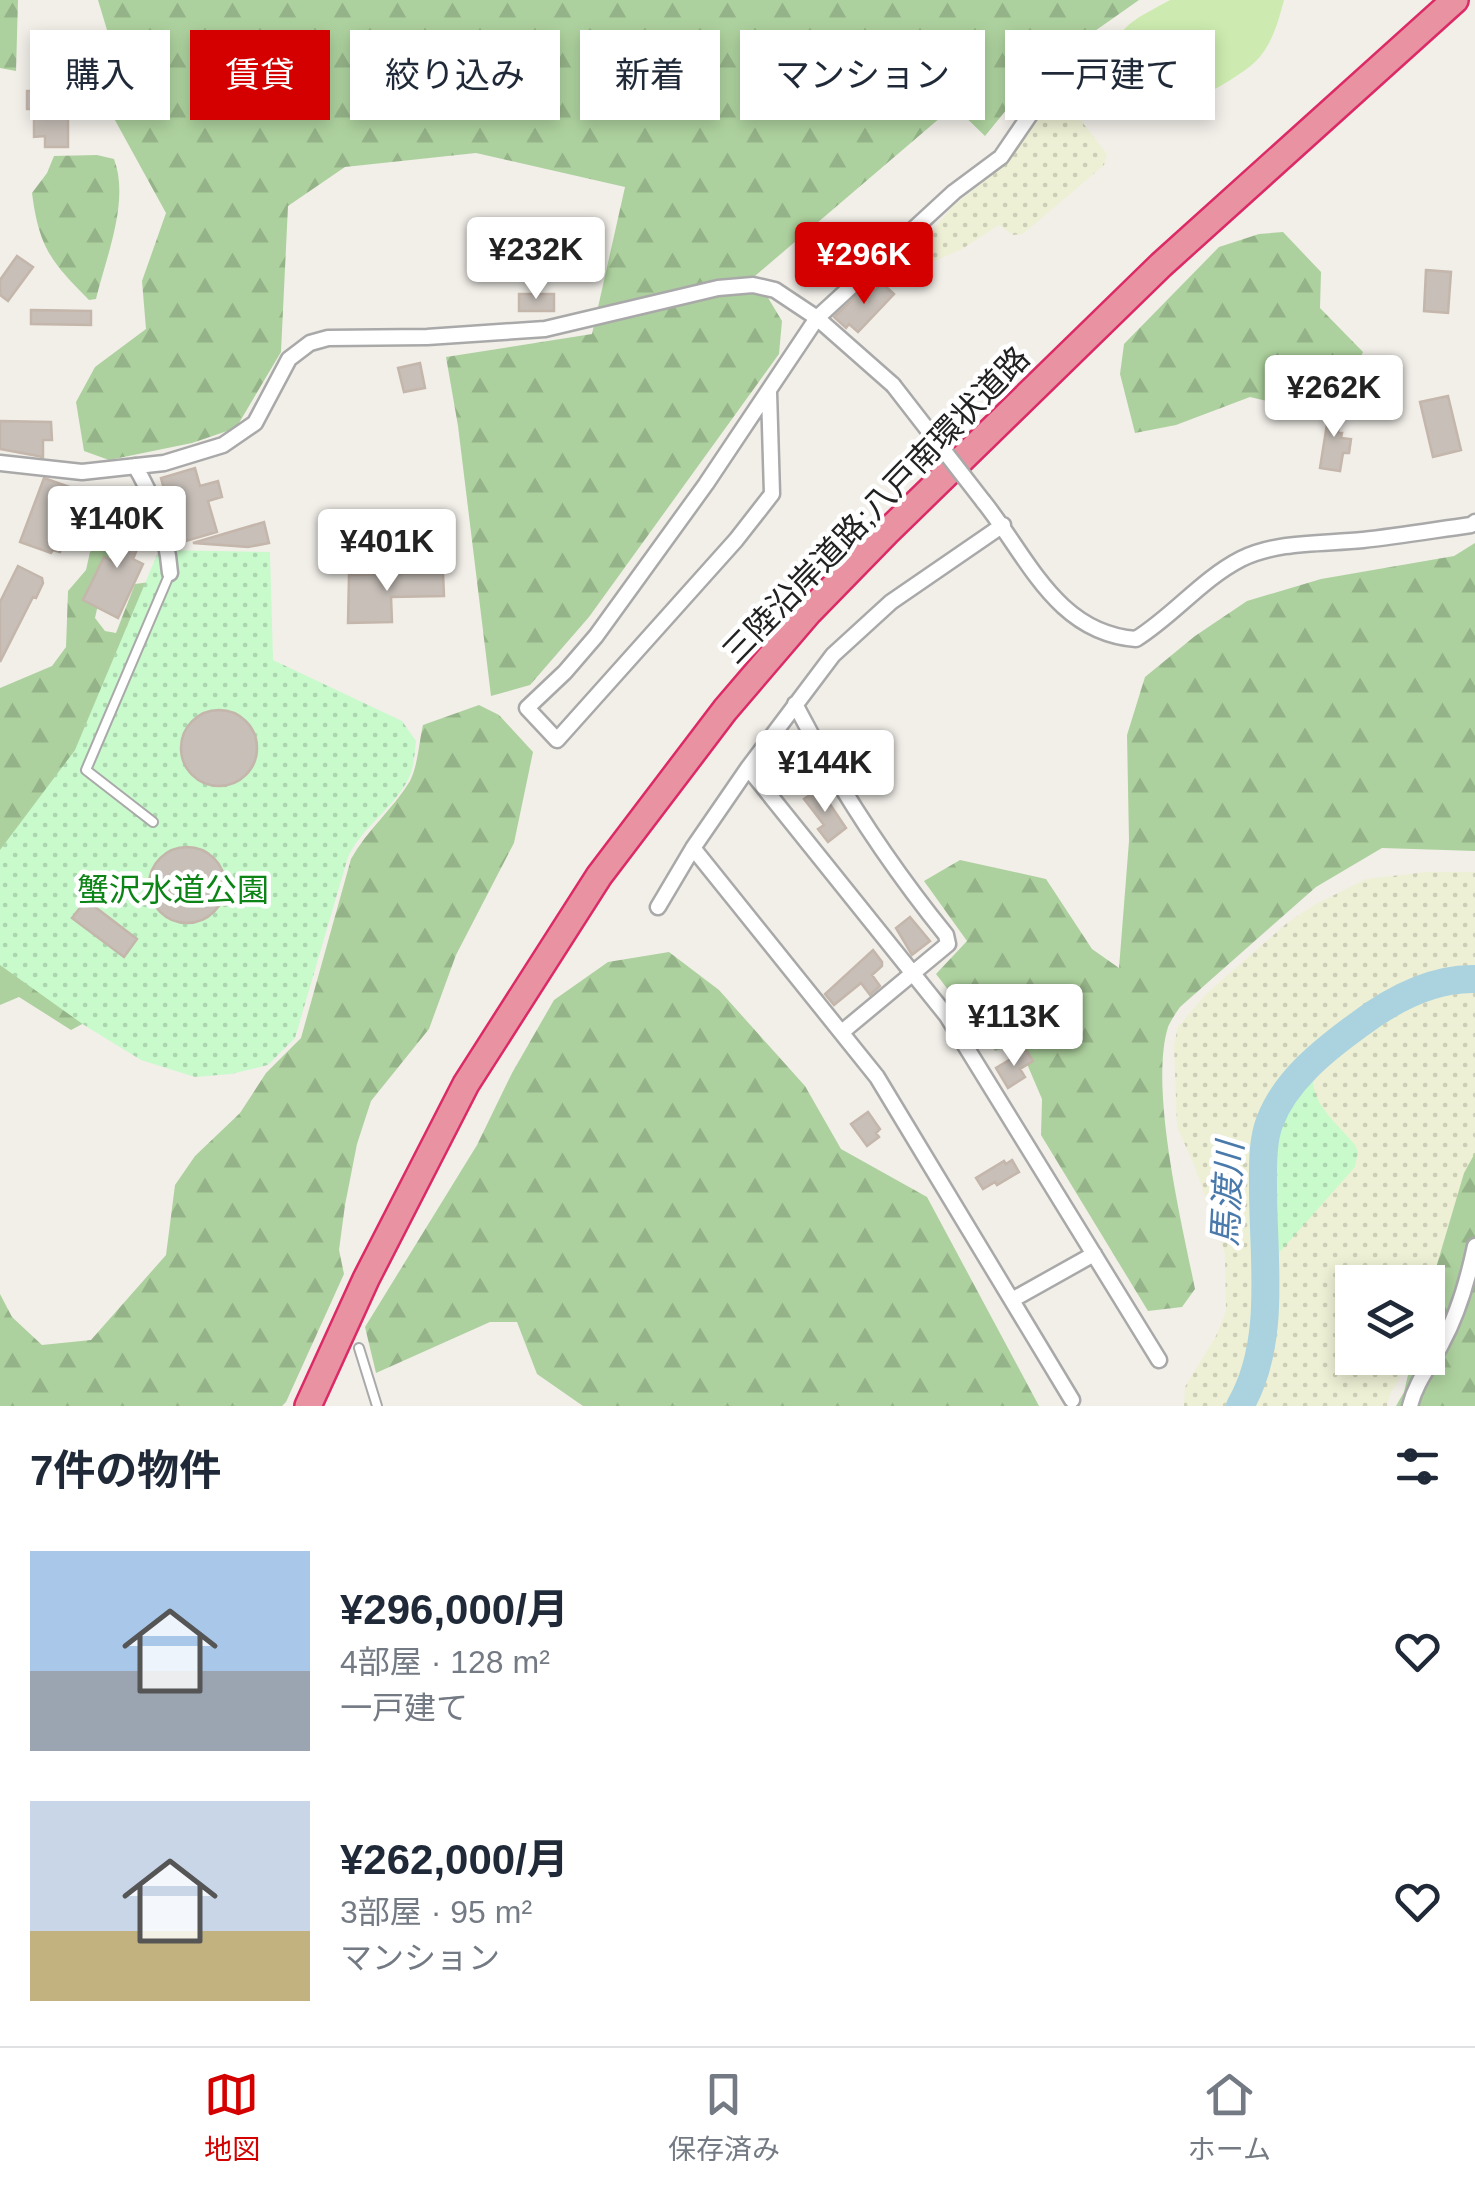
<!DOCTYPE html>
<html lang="ja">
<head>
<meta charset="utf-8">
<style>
	:root { --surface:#fff; --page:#f6f6f7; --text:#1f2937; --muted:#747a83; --line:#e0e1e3; --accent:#d40000 }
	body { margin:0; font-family:Helvetica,"Noto Sans JP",sans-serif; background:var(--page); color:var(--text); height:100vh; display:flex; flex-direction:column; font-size:38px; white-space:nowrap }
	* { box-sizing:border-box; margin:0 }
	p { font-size:32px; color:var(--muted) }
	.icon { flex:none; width:55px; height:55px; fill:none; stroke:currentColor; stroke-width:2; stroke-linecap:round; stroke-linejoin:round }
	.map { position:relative; height:1406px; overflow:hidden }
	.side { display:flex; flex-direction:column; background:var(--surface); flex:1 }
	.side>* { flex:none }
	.top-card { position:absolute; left:30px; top:30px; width:1415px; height:90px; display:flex; gap:20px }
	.controls { position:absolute; left:1335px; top:1265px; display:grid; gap:20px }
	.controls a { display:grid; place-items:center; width:110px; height:110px; border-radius:0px; background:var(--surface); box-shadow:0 5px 15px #0003; font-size:50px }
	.price { position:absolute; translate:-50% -85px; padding:0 22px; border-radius:10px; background:#fff; color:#222; font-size:32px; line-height:65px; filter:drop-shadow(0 2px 5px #0008) }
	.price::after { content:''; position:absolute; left:50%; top:60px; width:30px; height:22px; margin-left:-15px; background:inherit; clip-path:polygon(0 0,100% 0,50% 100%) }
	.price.active { background:var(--accent); color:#fff }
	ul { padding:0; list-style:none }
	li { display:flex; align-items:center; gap:30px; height:250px; padding:0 30px }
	li span { display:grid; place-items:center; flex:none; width:280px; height:200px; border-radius:0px; color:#555 }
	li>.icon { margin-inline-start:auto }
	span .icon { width:120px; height:120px; fill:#fffc; stroke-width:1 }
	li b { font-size:42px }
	h2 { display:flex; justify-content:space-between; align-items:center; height:120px; padding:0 30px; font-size:42px }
	.chip { padding:0 35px; border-radius:0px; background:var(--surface); box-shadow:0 5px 15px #0003; font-size:35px; line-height:90px }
	.chip.active { background:var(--accent); color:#fff }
	.tabs { display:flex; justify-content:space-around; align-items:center; height:140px; border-top:2px solid var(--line); background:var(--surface); font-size:28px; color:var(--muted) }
	.tabs a { display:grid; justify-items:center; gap:5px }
	.tabs .active { color:var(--accent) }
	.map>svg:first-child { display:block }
	.farmland { fill:url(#farmland-dots) }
	.grass { fill:#cdebb0 }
	.forest { fill:url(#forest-firs) }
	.park { fill:url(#park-dots) }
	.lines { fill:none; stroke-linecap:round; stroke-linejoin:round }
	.river { stroke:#aad3df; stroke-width:28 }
	.building { fill:#c7bfb8; stroke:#c4b6ab; stroke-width:2.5 }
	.service-casing { stroke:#a9a9a9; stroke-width:12 }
	.minor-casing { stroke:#a9a9a9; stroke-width:19 }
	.motorway-casing { stroke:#dc2a67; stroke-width:30 }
	.service { stroke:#fff; stroke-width:8 }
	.minor { stroke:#fff; stroke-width:14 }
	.motorway { stroke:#e892a2; stroke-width:25 }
	.minor-bridge-casing { stroke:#a9a9a9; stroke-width:19; stroke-linecap:butt }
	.minor-bridge { stroke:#fff; stroke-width:14 }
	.labels { text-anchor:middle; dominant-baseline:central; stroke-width:9; stroke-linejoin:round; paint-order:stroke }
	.street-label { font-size:32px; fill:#222; stroke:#fff }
	.park-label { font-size:32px; fill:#0c8416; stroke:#fff }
	.water-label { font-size:35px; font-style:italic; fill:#4a7aab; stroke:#fff }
</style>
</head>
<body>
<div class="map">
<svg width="1475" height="1406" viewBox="0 0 1475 1406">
	<defs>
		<pattern id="farmland-dots" width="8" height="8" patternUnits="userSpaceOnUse" patternTransform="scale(2.5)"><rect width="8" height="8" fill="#eef0d5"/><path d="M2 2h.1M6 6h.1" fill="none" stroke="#ccceb7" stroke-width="1.8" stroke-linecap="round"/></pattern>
		<pattern id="forest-firs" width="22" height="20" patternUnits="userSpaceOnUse" patternTransform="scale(2.5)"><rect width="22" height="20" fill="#add19e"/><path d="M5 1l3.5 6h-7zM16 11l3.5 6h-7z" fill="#95b388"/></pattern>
		<pattern id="park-dots" width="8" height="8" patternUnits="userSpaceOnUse" patternTransform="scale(2.5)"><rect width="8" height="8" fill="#c8facc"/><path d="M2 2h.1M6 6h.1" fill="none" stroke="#acd6af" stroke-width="1.8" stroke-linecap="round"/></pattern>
	</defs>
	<rect width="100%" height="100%" fill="#f2efe9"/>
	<!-- farmland -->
	<path class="farmland" d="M1065 100 1107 154 1104 165 1023 234 1013 235 999 225 962 249 923 266 913 254 953 206 1006 164 1033 123 1054 101Z
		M1426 872H1475V1158L1428 1335V1282H1352V1358H1412L1390 1394 1387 1406H1184L1185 1387 1216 1336 1226 1311 1225 1254 1195 1167 1177 1127 1174 1045 1178 1027 1205 995 1287 923 1314 905 1366 879Z"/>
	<!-- grass -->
	<path class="grass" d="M1170 0H1284C1278 22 1272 46 1255 62 1242 75 1184 110 1167 106 1150 103 1120 68 1111 54 1117 24 1146 14 1170 0Z"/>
	<!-- forest -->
	<path class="forest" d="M0 0H18L16 71 0 68Z
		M98 0H1139L1038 71 985 136 954 106 755 276 782 321 779 354 589 617 530 685 491 696 458 426 446 357 592 334 625 187 476 153 345 167 288 206 281 352 236 428 192 443 109 460 84 451 76 402 95 367 146 329 142 281 166 213 94 82 107 30Z
		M97 155 114 159C130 201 106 257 96 299L89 300C51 262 39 247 32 193L47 173 54 156Z
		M1283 232 1321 272 1320 308 1363 352 1349 382 1310 411 1250 397 1176 425 1135 433 1120 374 1124 344 1219 247 1259 234Z
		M99 543 110 551 95 618 105 631 116 633 135 584 157 581 80 755 0 869V688L52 666 66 647 68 591 86 570 90 552Z
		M1475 543V851L1382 848 1316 887 1180 1007C1176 1013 1171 1020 1168 1027 1149 1089 1182 1224 1195 1289L1182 1307 1148 1311 1041 1135 1042 1099 1018 1043 995 1051 936 974 967 941 924 881 960 860 1046 879 1092 949 1119 968 1129 841 1127 735 1145 677 1195 636 1247 601 1321 579 1454 556Z
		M479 705 499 715 533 752 514 843 456 955 429 1029 371 1101 357 1144 345 1205 339 1250 344 1274 286 1402 282 1406H0V1294L12 1317 42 1345 91 1340 166 1255 175 1185 195 1156 240 1113 266 1073 301 1038 351 859C367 830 393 809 410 781 418 765 419 742 423 725Z
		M0 919 101 1014 71 1030 19 997 0 1005Z
		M669 952 719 990 805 1086 841 1149 927 1197 1039 1406H583L537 1374 517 1322H490L376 1373 365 1327 477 1145 512 1073 554 1000 608 962Z
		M1475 1153V1406H1396L1404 1392 1412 1358H1428V1295L1464 1173Z"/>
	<!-- park -->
	<path class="park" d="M159 550 270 552 273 660 402 721 416 741C415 751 414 763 411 773 398 806 363 825 348 857L295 1038 268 1065 231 1074 195 1077 141 1060 84 1025 0 965V850L75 750Z
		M1313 1077C1311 1104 1339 1125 1355 1145L1358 1152 1355 1167 1277 1255 1270 1253C1273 1185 1264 1134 1308 1078Z"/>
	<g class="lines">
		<!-- river -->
		<path class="river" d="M1240 1406C1277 1342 1263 1260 1263 1189 1263 1167 1262 1141 1270 1121 1285 1081 1324 1050 1357 1026 1391 1000 1431 978 1475 979"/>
	</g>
	<!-- building -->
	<path class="building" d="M27 91H44L49 116H68V147H45V136L34 137V109H27Z
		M17 256 33 267 8 301 0 295V280Z
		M1426 270 1451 272 1448 313 1424 311Z
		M882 283 894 294 858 332 849 324 846 328 834 317 868 285 874 291Z
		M519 294H554V311H519Z
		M31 310 91 311V325L31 324Z
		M420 363 425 388 404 392 398 368Z
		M1448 396 1461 450 1433 457 1420 402Z
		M1331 399 1342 401 1338 433H1342L1341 438 1351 439 1349 453H1343L1340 471 1320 468Z
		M0 421 51 422 52 440H43V457L0 449Z
		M195 468 200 486 218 481 222 497 208 501 217 532 179 543 161 478Z
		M44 478 75 489 73 494 80 496 60 552 53 550 51 553 20 542Z
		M118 516 146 528 133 559 143 564 118 618 83 600 104 557 113 561 124 534 112 529Z
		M264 522 269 543 248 547 193 543Z
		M18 566 42 578 43 583 36 598 33 597 0 662V602Z
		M443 573 444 596 391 597 392 622 348 623 349 575Z
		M181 748a38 38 0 1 1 76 0a38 38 0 1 1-76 0Z
		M819 788 846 828 828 842 818 829 824 825 804 799Z
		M149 885a38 38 0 1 1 76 0a38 38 0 1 1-76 0Z
		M86 900 137 939 124 957 72 918Z
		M910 917 930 941 912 955 896 928Z
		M873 950 882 962V966L872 975 880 986 870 995 861 983 834 1005 825 994Z
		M1026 1050 1033 1061 1020 1069 1025 1077 1008 1088 996 1068Z
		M868 1112 880 1129 876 1133 879 1137 867 1146 851 1124Z
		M1012 1160 1019 1172 997 1185 995 1182 983 1189 976 1178 1004 1161 1006 1164Z"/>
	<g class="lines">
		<defs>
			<path id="service" d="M153 822 86 770 170 573
				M359 1348 377 1406"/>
			<path id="minor" d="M769 392 772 494 736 540 557 740 527 708 565 672 596 636 706 484 817 318 954 192 1001 157 1051 84
				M0 463 82 472 164 463 223 445 255 423 289 359 310 343 328 338 427 337 545 329 718 288 753 285 775 290 817 318 893 385
				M135 466C154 498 167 536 170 573
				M983 501C1028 557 1056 633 1136 639 1173 616 1202 579 1241 559 1277 541 1324 544 1363 540 1399 536 1435 530 1471 525L1475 522
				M795 704C838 787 887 862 946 935L948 944 842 1032
				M748 768 947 1016 1159 1360
				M693 848 877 1077 1072 1400
				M658 907 693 848 748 768 833 655 891 602 1003 525
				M1012 1300 1094 1254
				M1410 1406C1416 1381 1431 1365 1442 1343 1459 1312 1468 1279 1475 1246"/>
			<path id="motorway" d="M308 1406 366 1279 466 1084 599 876 725 710 808 613 887 532 1161 265 1455 0"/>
		</defs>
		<!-- service casing -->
		<use href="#service" class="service-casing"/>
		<!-- minor casing -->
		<use href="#minor" class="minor-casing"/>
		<!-- motorway casing -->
		<use href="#motorway" class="motorway-casing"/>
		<!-- service -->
		<use href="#service" class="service"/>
		<!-- minor -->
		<use href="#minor" class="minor"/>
		<!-- motorway -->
		<use href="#motorway" class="motorway"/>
		<defs>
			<path id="minor-bridge" d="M893 385 983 501"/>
		</defs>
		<!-- minor-bridge casing -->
		<use href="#minor-bridge" class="minor-bridge-casing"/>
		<!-- minor-bridge -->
		<use href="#minor-bridge" class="minor-bridge"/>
	</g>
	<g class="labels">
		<!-- street labels -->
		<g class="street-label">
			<text transform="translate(876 505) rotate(-46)">三陸沿岸道路;八戸南環状道路</text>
		</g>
		<!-- park labels -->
		<g class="park-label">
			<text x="173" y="890">蟹沢水道公園</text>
		</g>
		<!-- water labels -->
		<g class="water-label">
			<text transform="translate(1227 1194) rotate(-87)">馬渡川</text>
		</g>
	</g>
</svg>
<div class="controls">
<a><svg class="icon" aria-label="layers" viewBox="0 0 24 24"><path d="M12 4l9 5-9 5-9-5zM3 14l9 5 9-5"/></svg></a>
</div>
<b class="price" style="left:536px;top:302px">¥232K</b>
<b class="price active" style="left:864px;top:307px">¥296K</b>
<b class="price" style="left:1334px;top:440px">¥262K</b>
<b class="price" style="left:117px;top:571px">¥140K</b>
<b class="price" style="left:387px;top:594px">¥401K</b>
<b class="price" style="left:825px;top:815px">¥144K</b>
<b class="price" style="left:1014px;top:1069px">¥113K</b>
<div class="top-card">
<a class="chip">購入</a>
<a class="chip active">賃貸</a>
<a class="chip">絞り込み</a>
<a class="chip">新着</a>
<a class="chip">マンション</a>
<a class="chip">一戸建て</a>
</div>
</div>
<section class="side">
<h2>7件の物件<svg class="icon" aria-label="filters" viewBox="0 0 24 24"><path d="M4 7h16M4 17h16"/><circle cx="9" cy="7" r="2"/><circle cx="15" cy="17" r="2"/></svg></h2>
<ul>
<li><span style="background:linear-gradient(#a9c7e8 60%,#9aa5b1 0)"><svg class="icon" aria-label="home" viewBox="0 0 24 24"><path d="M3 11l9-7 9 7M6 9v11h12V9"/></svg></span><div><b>¥296,000/月</b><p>4部屋 · 128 m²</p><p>一戸建て</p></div><svg class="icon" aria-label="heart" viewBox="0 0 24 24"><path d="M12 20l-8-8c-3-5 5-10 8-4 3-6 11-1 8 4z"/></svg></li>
<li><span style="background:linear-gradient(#c9d6e8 65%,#c2b280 0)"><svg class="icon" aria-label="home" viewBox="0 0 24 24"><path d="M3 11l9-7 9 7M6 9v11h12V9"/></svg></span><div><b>¥262,000/月</b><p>3部屋 · 95 m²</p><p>マンション</p></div><svg class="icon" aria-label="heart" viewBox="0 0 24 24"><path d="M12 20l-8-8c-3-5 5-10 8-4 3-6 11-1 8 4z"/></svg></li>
</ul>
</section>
<nav class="tabs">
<a class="active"><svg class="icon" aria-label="map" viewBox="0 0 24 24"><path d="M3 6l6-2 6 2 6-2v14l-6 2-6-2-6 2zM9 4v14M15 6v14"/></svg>地図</a>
<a><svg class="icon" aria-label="saved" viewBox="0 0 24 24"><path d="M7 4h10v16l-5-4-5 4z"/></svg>保存済み</a>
<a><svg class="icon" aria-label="home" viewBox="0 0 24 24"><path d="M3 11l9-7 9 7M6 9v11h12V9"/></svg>ホーム</a>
</nav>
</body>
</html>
